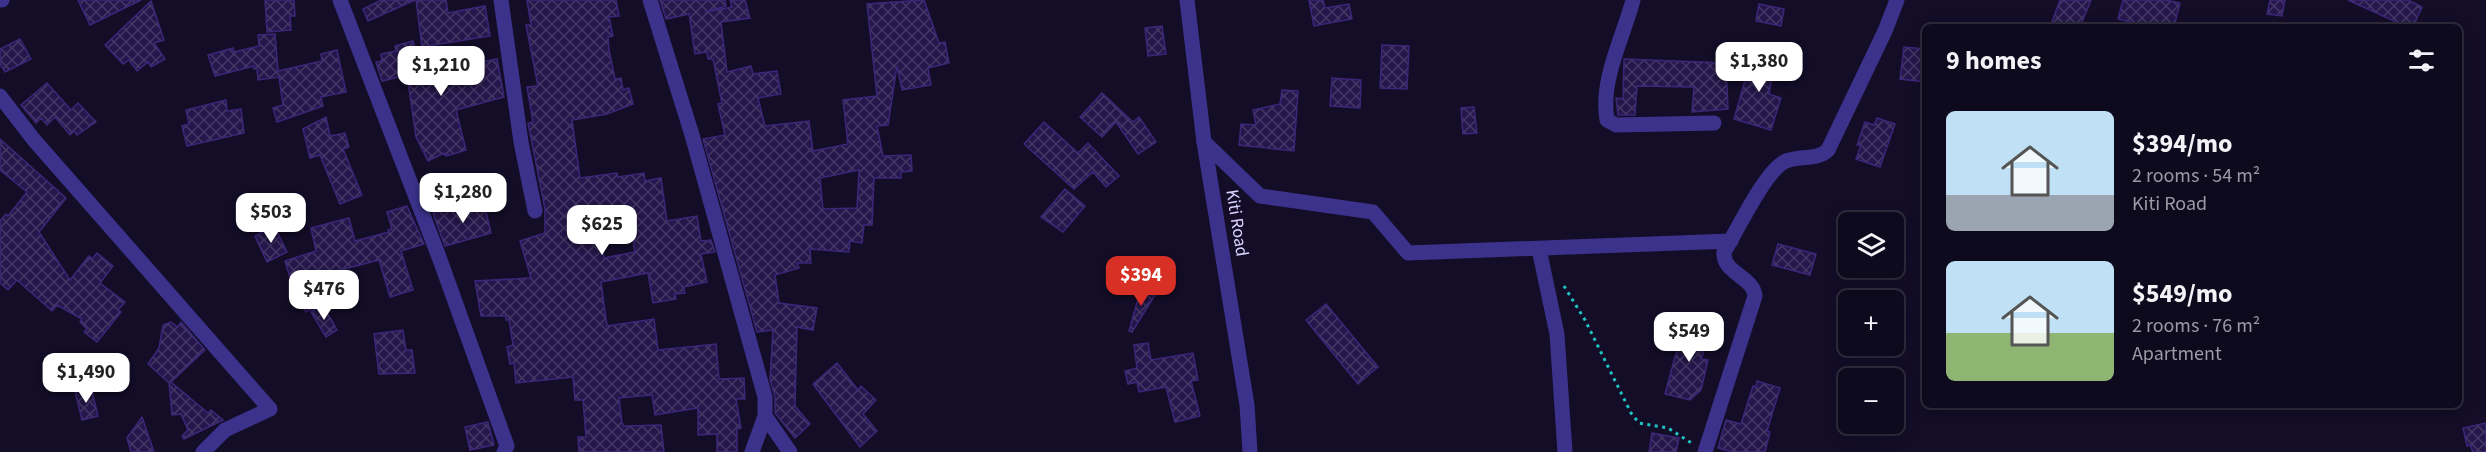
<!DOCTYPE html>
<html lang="en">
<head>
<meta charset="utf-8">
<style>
	:root { --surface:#0e0a1e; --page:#171327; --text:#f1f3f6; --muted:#9b9aa4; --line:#2e2b3c; --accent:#d93025 }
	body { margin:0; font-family:"Source Sans 3",sans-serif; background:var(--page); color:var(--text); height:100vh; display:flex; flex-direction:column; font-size:22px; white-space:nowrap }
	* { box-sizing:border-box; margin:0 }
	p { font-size:20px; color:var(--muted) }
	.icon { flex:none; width:33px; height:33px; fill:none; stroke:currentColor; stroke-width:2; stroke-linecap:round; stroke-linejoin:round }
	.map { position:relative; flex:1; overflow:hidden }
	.side { position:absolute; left:1922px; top:24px; width:540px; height:384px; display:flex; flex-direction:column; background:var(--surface); border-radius:9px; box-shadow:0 3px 15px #0003,0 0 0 2px var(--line) }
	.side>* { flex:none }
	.buttons { position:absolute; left:1838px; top:212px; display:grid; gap:12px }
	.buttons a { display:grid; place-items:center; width:66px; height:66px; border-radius:9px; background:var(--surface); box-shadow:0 3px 15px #0003,0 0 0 2px var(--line); font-size:30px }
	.price { position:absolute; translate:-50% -51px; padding:0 14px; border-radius:12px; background:#fff; color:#222; font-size:20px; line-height:39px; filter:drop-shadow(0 2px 3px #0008) }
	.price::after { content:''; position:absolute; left:50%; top:36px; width:18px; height:14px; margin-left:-9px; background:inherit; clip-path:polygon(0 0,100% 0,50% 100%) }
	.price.selected { background:var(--accent); color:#fff }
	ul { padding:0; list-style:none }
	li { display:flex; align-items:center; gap:18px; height:150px; padding:0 24px }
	li span { display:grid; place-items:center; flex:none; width:168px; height:120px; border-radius:9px; color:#555 }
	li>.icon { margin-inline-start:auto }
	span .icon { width:72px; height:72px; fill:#fffc; stroke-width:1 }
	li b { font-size:26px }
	h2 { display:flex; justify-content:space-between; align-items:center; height:72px; padding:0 24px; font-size:26px }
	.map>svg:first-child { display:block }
	.building { fill:url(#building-cross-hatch); stroke:#3c267a; stroke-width:1.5; fill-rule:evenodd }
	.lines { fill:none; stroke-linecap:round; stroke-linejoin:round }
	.path { stroke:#21c4c5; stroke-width:3; stroke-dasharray:3 4.5; stroke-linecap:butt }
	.minor { stroke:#3c328c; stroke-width:15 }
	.tertiary { stroke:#3c328c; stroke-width:15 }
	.labels { text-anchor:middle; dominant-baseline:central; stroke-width:4.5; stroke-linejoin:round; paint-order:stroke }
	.street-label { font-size:18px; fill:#dbd3ff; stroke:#130d28 }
</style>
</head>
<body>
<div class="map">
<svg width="2486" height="452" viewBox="0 0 2486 452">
	<defs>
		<pattern id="building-cross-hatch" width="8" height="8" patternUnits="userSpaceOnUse" patternTransform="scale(1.5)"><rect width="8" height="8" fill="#25174b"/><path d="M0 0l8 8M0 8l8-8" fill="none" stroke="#443866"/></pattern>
	</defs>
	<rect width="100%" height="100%" fill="#130d28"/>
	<!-- building -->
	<path class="building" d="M78 0H141L90 25Z
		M265 0H294L295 16H290L291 30 267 32Z
		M381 0H415L368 21 363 9Z
		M416 0H446L448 13 485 6 490 36 422 47Z
		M527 0H616L619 16 609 17 613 36 608 37 609 50 615 79 621 78 623 90 629 88 633 104 607 114 572 120 580 178 617 173 618 177 644 173 645 181 661 178 667 221 697 216 701 241 711 240 715 252 701 254 707 282 684 287 685 293 675 294 676 299 653 303 648 273 601 282 607 326 654 319 658 350 716 344 719 379 744 378 745 399H736L741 428 737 429V452H717V434L698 435V408L655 415 652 395 619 398 622 423 624 426 661 425 664 452H579L578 437H586L583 400H575L573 377 516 383 514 363 510 364 507 347 513 345 509 320H506V316H481L475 281 531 278 520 241 545 233V209L528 123 533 122 527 87 538 86 526 25H531ZM596 213 630 223 635 252 604 258Z
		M660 0H725L726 6 705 12 732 7 730 0H745L750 18 721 22 727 72 751 66 753 74 777 71 781 94 758 98 765 126 809 121 813 151 848 144 843 100 877 96 867 4 924 0 939 43 945 42 949 63 928 68 931 85 902 90 897 66 888 125 877 126 883 156 911 155 912 171 901 172V178H874L872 225H864L862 243 850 241 849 252 810 249 811 263H797L799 268 775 275 779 303 817 308 813 330 797 327 795 406 810 424 795 438 775 413V397L770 380 773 330 757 332 703 139 725 135 718 104 722 103 713 59H708L707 52 695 54 689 14 666 19ZM859 170 857 208 823 209 820 178Z
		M1309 0H1323L1325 8 1349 4 1352 19 1314 26Z
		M2060 0H2091L2080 27H2050Z
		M2123 0H2166L2180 3 2174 27H2151L2118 19Z
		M2270 0H2285L2282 16 2267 14Z
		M2348 0H2408L2422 7 2413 27H2407Z
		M151 1 164 40 154 43 165 59 151 67 148 62 137 71 129 60 123 64 105 45Z
		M1759 4 1784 9 1781 26 1756 21Z
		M1162 26 1166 54 1148 56 1145 28Z
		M275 34 278 71 322 61 321 54 337 50 346 92 321 97 323 106 277 122 273 108 283 105 279 77 258 80 257 69H254V66L215 76 208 55 233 48 234 52 259 46 258 35Z
		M20 39 31 59 5 72 0 64V49Z
		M413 41 421 74 497 59 504 97 456 110 466 150 446 156 444 153 428 161 416 137 407 75 382 81 376 62 382 61 381 54 396 51 395 46Z
		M1382 45 1409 46 1407 89 1380 88Z
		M1762 46 1777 47 1769 94 1781 98 1771 130 1734 119 1751 59 1761 62Z
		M1904 47 1924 49V82L1900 79Z
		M1624 59 1726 63 1728 109 1692 112 1694 87 1637 86 1635 115H1618L1616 98 1623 99Z
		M1332 78 1361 80 1360 108 1330 106Z
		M47 83 71 110 78 103 96 122 77 135 74 131 70 135 55 117 47 125 41 118 36 123 21 105Z
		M1282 90 1298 91 1294 151 1239 145 1241 124 1256 125 1253 110 1280 104Z
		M1102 93 1133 122 1139 117 1156 142 1138 154 1116 122 1102 137 1080 117Z
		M226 100 227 111 241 109 244 133 187 146 182 126 189 124 186 110Z
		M1474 107 1477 133 1463 134 1461 108Z
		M326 117 330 136 345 133 349 147 343 149 362 195 340 204 320 155 310 158 303 129Z
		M1877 118 1895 124 1880 167 1856 159 1861 145H1857L1865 122 1874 125Z
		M1044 122 1078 153 1088 143 1119 176 1106 187 1093 172 1074 189 1024 144Z
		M0 139 66 198 39 232 70 280 89 256 92 259 97 253 113 266 100 283 125 302 118 310 121 312 97 342 84 332 87 329 80 322 82 319 57 305 52 311 17 280 8 290 0 283V221L6 214 8 216 27 192 0 170Z
		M1065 189 1085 206 1063 232 1041 217Z
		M484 203 491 233 445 246 433 213 460 208V211Z
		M407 206 424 244 401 251 413 290 390 297 379 260 306 279 321 304 306 312 295 294 285 261 316 251 311 228 349 218 355 241 389 232 388 230 392 229 387 212Z
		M274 226 287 252 267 262 255 236Z
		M1778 244 1816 254 1810 275 1772 265Z
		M1144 288 1155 295 1132 332 1129 331 1138 299Z
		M1326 304 1378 367 1358 384 1306 320Z
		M323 305 337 330 326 337 311 312Z
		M1689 320 1712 329 1701 359 1708 360 1701 390 1690 400 1665 394 1675 357Z
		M171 322 178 327 181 322 205 350 171 382 208 413 211 410 223 420 184 439 182 436 188 430 181 414 172 415 169 383 148 364 159 348 163 325Z
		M403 330 406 350H412L415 373 379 374 374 334Z
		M1148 343 1151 360 1193 353 1198 380 1191 381 1200 416 1175 422 1166 387 1139 392 1137 382 1128 384 1125 371 1137 368 1134 345Z
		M837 363 858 390 861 386 876 400 863 414 877 431 860 447 813 384Z
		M1757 381 1780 388 1767 431 1770 432 1765 452H1733L1718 448 1726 420 1741 424 1753 386 1756 387Z
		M91 387 98 416 82 420 75 391Z
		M142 417 154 452H131L127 438Z
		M488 422 494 445 470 450 465 427Z
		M2486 423V452H2473L2470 445 2467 446 2463 428Z
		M1652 433 1679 438 1676 452H1649Z"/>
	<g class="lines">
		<!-- path -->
		<path class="path" d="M1564 286 1585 320 1631 413 1639 423 1668 428 1693 444"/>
		<!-- minor -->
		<path class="minor" d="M0 0H2
			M340 0 439 257 507 446 504 452
			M501 0 521 142 535 211
			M650 0 692 135 765 397V416L752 452
			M1633 0C1623 38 1600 80 1607 120L1616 125 1714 123
			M0 96 34 140 270 409 225 430 203 452
			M1204 142 1260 196 1373 212 1408 253 1731 241
			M1539 249 1557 334 1565 452
			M765 416 790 452
			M1705 452 1755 296C1754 277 1722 273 1724 252 1737 231 1764 173 1784 162 1797 155 1817 161 1828 150L1885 31 1897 0"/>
		<!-- tertiary -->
		<path class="tertiary" d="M1187 0 1204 142 1247 405 1250 452"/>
	</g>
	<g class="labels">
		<!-- street labels -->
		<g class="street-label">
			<text transform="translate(1237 223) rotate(81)">Kiti Road</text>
		</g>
	</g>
</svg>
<div class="buttons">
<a><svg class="icon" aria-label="layers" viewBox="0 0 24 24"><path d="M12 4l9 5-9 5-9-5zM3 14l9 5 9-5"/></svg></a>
<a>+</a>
<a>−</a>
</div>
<b class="price" style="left:1759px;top:93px">$1,380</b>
<b class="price" style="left:441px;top:97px">$1,210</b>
<b class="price" style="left:463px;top:224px">$1,280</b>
<b class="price" style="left:271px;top:244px">$503</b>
<b class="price" style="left:602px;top:256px">$625</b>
<b class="price selected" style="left:1141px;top:307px">$394</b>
<b class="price" style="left:324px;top:321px">$476</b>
<b class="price" style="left:1689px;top:363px">$549</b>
<b class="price" style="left:86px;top:404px">$1,490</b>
<section class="side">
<h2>9 homes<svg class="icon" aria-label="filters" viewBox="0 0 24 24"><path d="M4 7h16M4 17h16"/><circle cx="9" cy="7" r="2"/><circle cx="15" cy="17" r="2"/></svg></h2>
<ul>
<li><span style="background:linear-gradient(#bfe0f5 70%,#9aa5b1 0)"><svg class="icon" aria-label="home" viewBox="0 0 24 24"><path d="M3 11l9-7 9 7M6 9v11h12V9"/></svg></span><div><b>$394/mo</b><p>2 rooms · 54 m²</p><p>Kiti Road</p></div></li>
<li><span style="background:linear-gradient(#bfe0f5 60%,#8fb573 0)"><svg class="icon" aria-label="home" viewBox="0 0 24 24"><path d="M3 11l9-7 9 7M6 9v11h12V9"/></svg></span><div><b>$549/mo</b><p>2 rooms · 76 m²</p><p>Apartment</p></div></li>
</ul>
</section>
</div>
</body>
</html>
